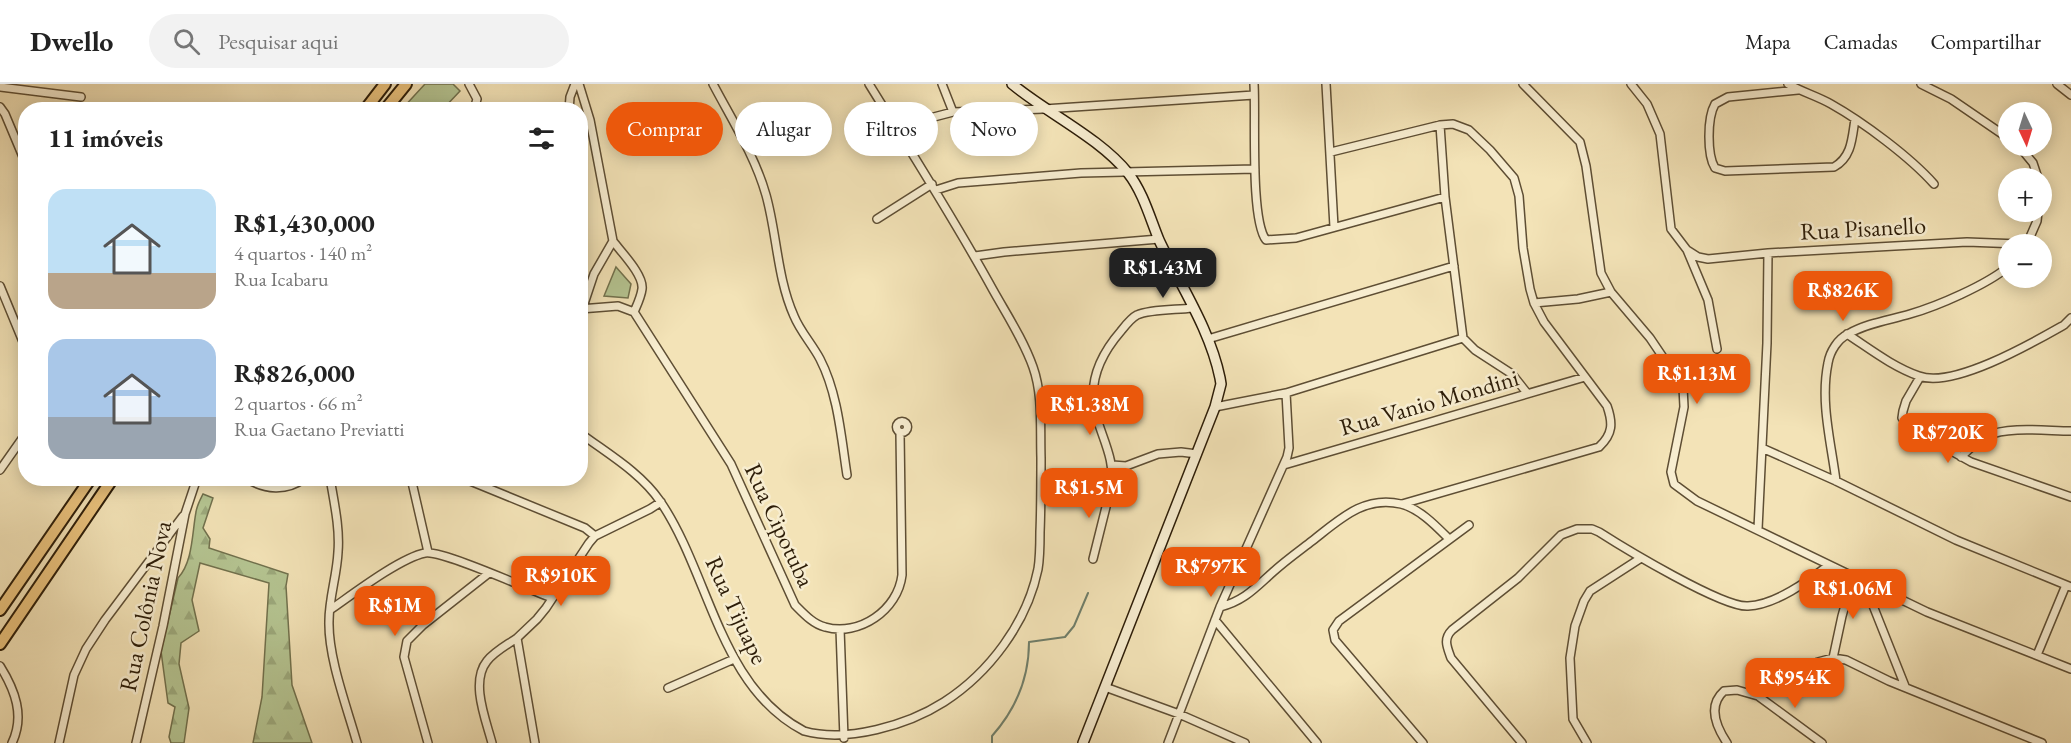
<!DOCTYPE html>
<html lang="pt">
<head>
<meta charset="utf-8">
<style>
	:root { --surface:#fff; --page:#f2f2f2; --text:#222; --muted:#767676; --line:#e0e0e0; --accent:#ea580c }
	body { margin:0; font-family:"EB Garamond",serif; background:var(--page); color:var(--text); height:100vh; display:flex; flex-direction:column; font-size:22px; white-space:nowrap }
	* { box-sizing:border-box; margin:0 }
	p { font-size:20px; color:var(--muted) }
	.icon { flex:none; width:33px; height:33px; fill:none; stroke:currentColor; stroke-width:2; stroke-linecap:round; stroke-linejoin:round }
	.map { position:relative; flex:1; overflow:hidden }
	.drawer { position:absolute; left:18px; top:18px; width:570px; height:384px; display:flex; flex-direction:column; background:var(--surface); border-radius:24px; box-shadow:0 3px 15px #0003 }
	.drawer>* { flex:none }
	.banner { position:absolute; left:606px; top:18px; width:570px; height:54px; display:flex; gap:12px }
	.needle { width:39px; rotate:176deg }
	.tools { position:absolute; left:1998px; top:18px; display:grid; gap:12px }
	.tools a { display:grid; place-items:center; width:54px; height:54px; border-radius:50%; background:var(--surface); box-shadow:0 3px 15px #0003; font-size:30px }
	.price { position:absolute; translate:-50% -51px; padding:0 14px; border-radius:12px; background:var(--accent); color:#fff; font-size:20px; line-height:39px; filter:drop-shadow(0 2px 3px #0008) }
	.price::after { content:''; position:absolute; left:50%; top:36px; width:18px; height:14px; margin-left:-9px; background:inherit; clip-path:polygon(0 0,100% 0,50% 100%) }
	.price.selected { background:#222; color:#fff }
	ul { padding:0; list-style:none }
	li { display:flex; align-items:center; gap:18px; height:150px; padding:0 30px }
	li span { display:grid; place-items:center; flex:none; width:168px; height:120px; border-radius:18px; color:#555 }
	li>.icon { margin-inline-start:auto }
	span .icon { width:72px; height:72px; fill:#fffc; stroke-width:1 }
	li b { font-size:26px }
	h2 { display:flex; justify-content:space-between; align-items:center; height:72px; padding:0 30px; font-size:26px }
	.pill { padding:0 21px; border-radius:27px; background:var(--surface); box-shadow:0 3px 15px #0003; font-size:21px; line-height:54px }
	.pill.selected { background:var(--accent); color:#fff }
	header { display:flex; align-items:center; gap:36px; box-sizing:border-box; height:84px; padding:0 30px; background:var(--surface); border-bottom:2px solid var(--line) }
	header strong { font-size:28px }
	nav { display:flex; gap:33px; margin-inline-start:auto; font-size:21px }
	.search { width:420px; height:54px; background:var(--page); display:flex; align-items:center; gap:15px; box-sizing:border-box; padding:0 21px; border-radius:33px; color:var(--muted); font-size:22px }
	.map>svg:first-child { display:block }
	.forest { fill:url(#forest-firs); stroke:#71714d; stroke-width:1.5 }
	.green { fill:#b5c592; stroke:#71714d; stroke-width:1.5 }
	.lines { fill:none; stroke-linecap:round; stroke-linejoin:round }
	.stream { stroke:#6f7e6a; stroke-width:2 }
	.street-casing { stroke:#5e4e34; stroke-width:10 }
	.secondary-casing { stroke:#2d1d08; stroke-width:12 }
	.primary-casing { stroke:#2d1d08; stroke-width:14 }
	.street { stroke:#f7edd0; stroke-width:7 }
	.secondary { stroke:#f7edd0; stroke-width:9 }
	.primary { stroke:#eac27c; stroke-width:10 }
	.labels { text-anchor:middle; dominant-baseline:central; stroke-width:5; stroke-linejoin:round; paint-order:stroke }
	.street-label { font-size:24px; fill:#2d1d08; stroke:#f7edd0 }
</style>
</head>
<body>
<header>
<strong>Dwello</strong>
<div class="search"><svg class="icon" aria-label="search" viewBox="0 0 24 24"><circle cx="10" cy="10" r="6"/><path d="M15 15l6 6"/></svg>Pesquisar aqui</div>
<nav><a>Mapa</a><a>Camadas</a><a>Compartilhar</a></nav>
</header>
<div class="map">
<svg width="2071" height="659" viewBox="0 0 2071 659">
	<defs>
		<pattern id="forest-firs" width="22" height="20" patternUnits="userSpaceOnUse" patternTransform="scale(1.5)"><rect width="22" height="20" fill="#b5c592"/><path d="M5 1l3.5 6h-7zM16 11l3.5 6h-7z" fill="#9ca97c"/></pattern>
	</defs>
	<rect width="100%" height="100%" fill="#f3e3b7"/>
	<filter id="stains"><feTurbulence type="fractalNoise" baseFrequency=".00333" numOctaves="4"/><feColorMatrix values="0 0 0 0 .2 0 0 0 0 .09 0 0 0 0 .02 0 0 0 .5 -.17"/></filter>
	<radialGradient id="worn" r=".72"><stop offset=".6" stop-color="#630" stop-opacity="0"/><stop offset="1" stop-color="#630" stop-opacity=".3"/></radialGradient>
	<!-- forest -->
	<path class="forest" d="M203 410 213 414 203 444 210 455 209 464 288 490 286 502 292 601 312 659H253L262 613 269 499 200 479 192 516 199 547 181 559 179 580 189 624 184 659H171L169 653 175 623 168 619 161 567 178 494C193 478 192 449 196 428 197 421 200 416 203 410Z"/>
	<!-- green -->
	<path class="green" d="M425 0H453L460 7 443 25H402Z
		M616 183 631 200 628 214 604 212Z"/>
	<g class="lines">
		<!-- stream -->
		<path class="stream" d="M992 659V652C1016 625 1029 594 1029 558L1065 553 1074 542 1088 509"/>
		<defs>
			<path id="street" d="M469 0 477 15 474 26
				M579 0 590 36 613 157 594 190 583 223
				M713 0C732 36 755 72 766 111 777 150 777 194 794 232 800 247 812 260 820 275 838 310 841 352 847 391
				M942 0 953 28
				M1254 0C1256 32 1250 135 1266 156L1296 154 1445 113
				M1326 0 1334 143
				M1523 0 1580 58 1586 82 1601 189 1611 208 1650 254 1683 303 1684 323 1671 388 1674 400 1697 417 1927 528 2071 585
				M1631 0 1647 20 1660 50 1671 145 1687 166 1698 173 1708 175 1768 169 1967 158 2019 160
				M1788 0C1802 8 1817 12 1831 20 1863 38 1910 73 1934 100
				M1921 0 1951 15 2008 54
				M2057 0 2071 11
				M0 3 81 13
				M1798 6 1728 13 1715 20C1707 34 1707 71 1715 84L1725 87 1834 83C1852 73 1852 54 1855 35
				M0 23 5 30 26 80
				M569 26 570 13 575 0
				M1440 41 1445 113 1463 254 1475 266 1512 290 1527 309
				M899 49 930 34 953 28 1044 25 1254 11
				M2019 62 2033 79 2038 94
				M1331 68 1440 41 1453 40 1469 46 1490 66 1514 94 1519 112 1523 164 1530 205 1534 219 1544 238 1607 322C1613 339 1613 350 1599 363L1402 420
				M936 106 958 99 1081 89 1255 85
				M877 135 932 100
				M613 157C621 168 644 191 642 205 641 213 637 221 634 228
				M2027 160 2037 137 2038 128
				M1687 166 1708 216 1717 265
				M975 172 1004 168 1159 155
				M0 202 26 265
				M1534 219 1578 215 1611 208
				M580 225 618 222 634 228 731 380 795 521C804 530 813 540 825 543 859 553 898 526 902 491L900 349
				M1847 250C1870 265 1893 283 1919 292 1953 305 2034 258 2064 241L2071 234
				M1208 255 1454 182
				M1920 293 1906 317 1903 327 1902 334 1910 344 1971 378 2071 413
				M1215 323 1286 309 1463 254
				M896.5 343a5.5 5.5 0 1 1 11 0a5.5 5.5 0 1 1-11 0Z
				M580 349C608 370 640 388 660 417 710 490 719 603 804 647 847 659 908 641 944 618 989 589 1027 539 1038 485 1040 473 1040 461 1040 448 1041 424 1041 399 1041 374 1040 344 1043 311 1033 283 1023 255 1007 231 993 206 954 135 911 68 869 0
				M1762 364 1836 397 1956 456 2071 503
				M1961 373C1969 365 1977 357 1987 352 2008 342 2047 347 2071 347
				M1112 381 1126 382 1158 370 1181 368 1197 370
				M1284 381 1585 293
				M0 386 26 349
				M246 394C265 406 286 408 305 394
				M330 394C334 418 340 444 338 468 337 491 329 514 329 537 328 574 347 623 357 659
				M411 394 428 468
				M463 394 585 444 595 452
				M1836 397C1831 358 1820 318 1828 279 1830 267 1838 255 1848 250 1867 239 1890 236 1910 230 1938 222 1986 201 2008 183
				M1041 403H1111C1116 375 1101 353 1095 327 1088 296 1101 270 1121 247 1125 242 1131 234 1137 231 1151 225 1177 226 1192 224
				M1758 445 1767 259 1768 169
				M1093 475 1111 403
				M1864 499 1905 602
				M1220 523C1244 517 1255 504 1273 488 1285 477 1299 467 1312 457 1339 436 1364 411 1401 420 1420 425 1436 442 1449 455
				M330 526C353 510 400 474 425 469 442 466 530 506 552 514
				M1215 536 1317 659
				M840 545 844 654
				M2037 571 2066 501
				M1833 574 1842 532 1853 493
				M0 582C15 606 25 632 12 659
				M1105 603 1179 630 1245 659
				M668 604 734 575
				M1758 612 1822 659
				M59 659 74 591 86 565 105 536 183 432
				M136 659 163 542 185 430 197 394
				M428 659 404 573 407 557 423 541 489 489
				M492 659C486 636 470 598 487 577 495 567 507 561 517 554
				M535 659 517 554 537 535 546 524 589 459 595 452 650 425 661 418
				M1168 659 1220 523 1287 373 1289 364 1286 309
				M1423 659 1335 556 1333 546 1339 537 1469 441
				M1522 659 1451 574C1447 563 1443 555 1452 546L1518 494 1561 451 1577 445H1592L1599 448C1624 464 1723 524 1748 522 1775 521 1808 497 1829 481
				M1587 659 1573 635 1570 574 1575 542 1584 517 1590 507 1641 474
				M1727 659C1717 644 1707 622 1724 607L1737 606 1758 612 1779 598 1818 578 1833 574 1846 576 1889 597 2042 659"/>
			<path id="secondary" d="M1012 0C1047 29 1100 54 1128 89 1143 108 1150 134 1159 156 1180 201 1210 245 1220 294L1221 300 1215 323 1083 659"/>
			<path id="primary" d="M365 26 385 0
				M385 26 406 0
				M0 526 91 394
				M0 560 113 394"/>
		</defs>
		<!-- street casing -->
		<use href="#street" class="street-casing"/>
		<!-- secondary casing -->
		<use href="#secondary" class="secondary-casing"/>
		<!-- primary casing -->
		<use href="#primary" class="primary-casing"/>
		<!-- street -->
		<use href="#street" class="street"/>
		<!-- secondary -->
		<use href="#secondary" class="secondary"/>
		<!-- primary -->
		<use href="#primary" class="primary"/>
	</g>
	<g class="labels">
		<!-- street labels -->
		<g class="street-label">
			<text transform="translate(1863 144) rotate(-3)">Rua Pisanello</text>
			<text transform="translate(1429 318) rotate(-16)">Rua Vanio Mondini</text>
			<text transform="translate(780 441) rotate(65)">Rua Cipotuba</text>
			<text transform="translate(145 522) rotate(-78)">Rua Colônia Nova</text>
			<text transform="translate(737 526) rotate(65)">Rua Tijuape</text>
		</g>
	</g>
	<rect width="100%" height="100%" filter="url(#stains)"/>
	<rect width="100%" height="100%" fill="url(#worn)"/>
</svg>
<div class="tools">
<a><svg class="needle" viewBox="-14 -14 28 28"><path d="M0-13l5 13h-10z" fill="#e53935"/><path d="M0 13l5-13h-10z" fill="#767676"/></svg></a>
<a>+</a>
<a>−</a>
</div>
<b class="price selected" style="left:1163px;top:215px">R$1.43M</b>
<b class="price" style="left:1843px;top:238px">R$826K</b>
<b class="price" style="left:1697px;top:321px">R$1.13M</b>
<b class="price" style="left:1090px;top:352px">R$1.38M</b>
<b class="price" style="left:1948px;top:380px">R$720K</b>
<b class="price" style="left:1089px;top:435px">R$1.5M</b>
<b class="price" style="left:1211px;top:514px">R$797K</b>
<b class="price" style="left:561px;top:523px">R$910K</b>
<b class="price" style="left:1853px;top:536px">R$1.06M</b>
<b class="price" style="left:395px;top:553px">R$1M</b>
<b class="price" style="left:1795px;top:625px">R$954K</b>
<div class="banner">
<a class="pill selected">Comprar</a>
<a class="pill">Alugar</a>
<a class="pill">Filtros</a>
<a class="pill">Novo</a>
</div>
<section class="drawer">
<h2>11 imóveis<svg class="icon" aria-label="filters" viewBox="0 0 24 24"><path d="M4 7h16M4 17h16"/><circle cx="9" cy="7" r="2"/><circle cx="15" cy="17" r="2"/></svg></h2>
<ul>
<li><span style="background:linear-gradient(#bfe0f5 70%,#b9a48a 0)"><svg class="icon" aria-label="home" viewBox="0 0 24 24"><path d="M3 11l9-7 9 7M6 9v11h12V9"/></svg></span><div><b>R$1,430,000</b><p>4 quartos · 140 m²</p><p>Rua Icabaru</p></div></li>
<li><span style="background:linear-gradient(#a9c7e8 65%,#9aa5b1 0)"><svg class="icon" aria-label="home" viewBox="0 0 24 24"><path d="M3 11l9-7 9 7M6 9v11h12V9"/></svg></span><div><b>R$826,000</b><p>2 quartos · 66 m²</p><p>Rua Gaetano Previatti</p></div></li>
</ul>
</section>
</div>
</body>
</html>
